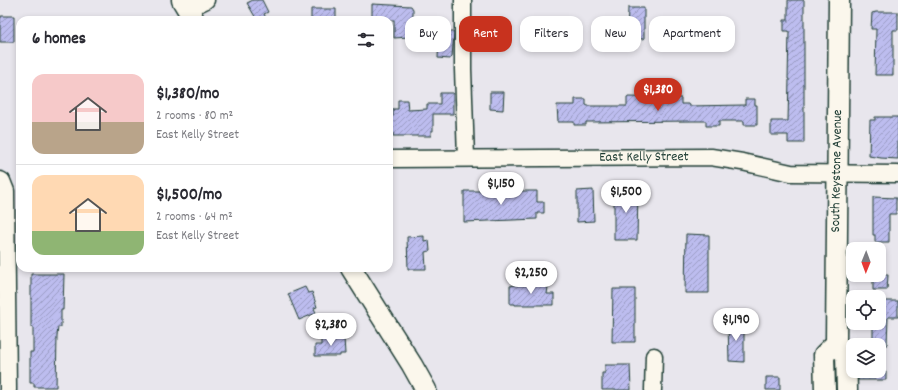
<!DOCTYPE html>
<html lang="en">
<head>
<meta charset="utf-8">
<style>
	:root { --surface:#fff; --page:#f2f2f3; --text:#2b2b33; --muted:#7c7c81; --line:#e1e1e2; --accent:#c8321e }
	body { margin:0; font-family:Dekko,sans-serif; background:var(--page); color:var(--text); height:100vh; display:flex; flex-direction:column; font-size:15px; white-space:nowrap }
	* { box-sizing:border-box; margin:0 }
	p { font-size:13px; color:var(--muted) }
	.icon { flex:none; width:22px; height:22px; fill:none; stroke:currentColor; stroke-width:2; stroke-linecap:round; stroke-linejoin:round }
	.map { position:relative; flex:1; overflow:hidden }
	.side { position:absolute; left:16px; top:16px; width:377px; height:256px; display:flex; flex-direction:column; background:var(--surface); border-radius:12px; box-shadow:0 2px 6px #0003 }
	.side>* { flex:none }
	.hud { position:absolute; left:405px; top:16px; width:380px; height:36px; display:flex; gap:8px }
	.needle { width:26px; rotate:181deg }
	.tools { position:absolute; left:846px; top:242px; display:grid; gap:8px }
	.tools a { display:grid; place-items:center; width:40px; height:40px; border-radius:8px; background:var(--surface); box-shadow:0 2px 6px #0003; font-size:20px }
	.price { position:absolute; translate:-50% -34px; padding:0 9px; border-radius:14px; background:#fff; color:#222; font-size:13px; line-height:26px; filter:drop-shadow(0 1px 2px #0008) }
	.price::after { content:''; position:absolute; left:50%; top:24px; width:12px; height:9px; margin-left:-6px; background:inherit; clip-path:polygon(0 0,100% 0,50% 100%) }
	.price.active { background:var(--accent); color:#fff }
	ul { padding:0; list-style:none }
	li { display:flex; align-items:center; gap:12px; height:100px; padding:0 16px }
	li+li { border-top:1px solid var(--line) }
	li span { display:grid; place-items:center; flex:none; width:112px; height:80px; border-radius:12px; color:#555 }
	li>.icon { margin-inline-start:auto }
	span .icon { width:48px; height:48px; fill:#fffc; stroke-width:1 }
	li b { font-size:17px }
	h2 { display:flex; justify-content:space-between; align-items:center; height:48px; padding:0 16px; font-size:17px }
	.tag { padding:0 14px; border-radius:12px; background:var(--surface); box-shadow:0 2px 6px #0003; font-size:14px; line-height:36px }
	.tag.active { background:var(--accent); color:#fff }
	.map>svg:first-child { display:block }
	.building { fill:url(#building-hatch); stroke:#1f3d34 }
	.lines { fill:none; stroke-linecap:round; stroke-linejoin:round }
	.minor-casing { stroke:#1f3d34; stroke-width:19 }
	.major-casing { stroke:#1f3d34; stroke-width:23 }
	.minor { stroke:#fbf7ec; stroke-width:16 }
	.major { stroke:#fbf7ec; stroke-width:20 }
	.labels { text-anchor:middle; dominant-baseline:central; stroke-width:3; stroke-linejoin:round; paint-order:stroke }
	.street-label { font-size:14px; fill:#1f3d34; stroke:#fbf7ec }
</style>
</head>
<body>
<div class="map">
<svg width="898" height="390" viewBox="0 0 898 390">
	<defs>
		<pattern id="building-hatch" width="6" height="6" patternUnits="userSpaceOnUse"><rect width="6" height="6" fill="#bdbdef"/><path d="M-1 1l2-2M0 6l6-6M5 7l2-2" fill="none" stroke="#999bc2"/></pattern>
	</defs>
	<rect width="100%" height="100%" fill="#e8e6ed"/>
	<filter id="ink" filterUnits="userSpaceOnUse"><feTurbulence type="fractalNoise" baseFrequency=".025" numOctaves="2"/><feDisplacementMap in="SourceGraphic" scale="8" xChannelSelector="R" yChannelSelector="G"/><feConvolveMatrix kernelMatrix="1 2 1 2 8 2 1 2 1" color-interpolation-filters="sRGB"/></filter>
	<g filter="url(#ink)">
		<!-- building -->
		<path class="building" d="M253 0H262L268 12 264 14 267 20H257L247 3Z
			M788 0H804V143H788V135H771V121H788L789 79H788L789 31H784V20H788Z
			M372 4 411 6 413 9V25H409V37L394 38V20H372Z
			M628 8H644V39L627 38Z
			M311 9H336V20H311Z
			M876 12H898V30H893V75H875L876 29H871L872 13Z
			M1 16H14V42H0V18H1Z
			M440 32H454L452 57 450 59 438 58 439 37H440Z
			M490 92H504L503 110 490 109Z
			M440 93H453V114H433V131H431V136H393V132H389V116H393V109H398V100H407L408 110 427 109V104H440Z
			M627 97 681 98V104H689V106L745 105V99H755V105H757V125H744V121H719V126H706V121H692L588 122H586V125H574V122H558L557 105H575V99H586V105L588 106H627Z
			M875 117H898V159L881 158 869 156 870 120H875Z
			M614 187 638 188 637 240H614Z
			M593 190 594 221 577 222V191Z
			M464 191H537V202H544V213H537V219L464 222Z
			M873 197 896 198V214H889V242H875V235H873Z
			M686 234 709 235V293H685Z
			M424 236V241L429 240 430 251 425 252 426 269H408L407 237Z
			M31 274H64L63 310H61V327H58L57 336 56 387H34V383H30V352H33V327H31Z
			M873 275H888L887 290H873Z
			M515 285H545V287H548L547 294H554V305H515V304H510V286Z
			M305 287 308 293 312 292 317 307 314 308 316 313 299 320 288 294Z
			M613 289H635V342H612Z
			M879 301H898V317H888L887 345H873V323H879Z
			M728 323H744V362L729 361Z
			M340 336V339L344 338 345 354H340V356H315V345H321V337Z
			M605 365H630L631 390H602V373H605Z
			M858 371H886V380H858Z
			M766 377H780V390H766Z"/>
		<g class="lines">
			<defs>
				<g id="minor">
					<path d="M463 0V69L466 158"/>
					<path d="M188 9 206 0"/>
					<path id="s1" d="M389 159 711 157 742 162 791 173 898 174"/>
					<path d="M0 180 2 181 6 191 8 390"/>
					<path d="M653 390 654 356"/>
				</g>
				<path id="major" d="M182 0 194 20
					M839 0 836 343 846 355 847 390
					M351 268 412 365 426 390
					M825 390 824 355 836 343"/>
			</defs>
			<!-- minor casing -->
			<use href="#minor" class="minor-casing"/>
			<!-- major casing -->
			<use href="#major" class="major-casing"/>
			<!-- minor -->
			<use href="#minor" class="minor"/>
			<!-- major -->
			<use href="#major" class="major"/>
		</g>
	</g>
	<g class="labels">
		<!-- street labels -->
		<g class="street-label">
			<text stroke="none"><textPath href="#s1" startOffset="255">East Kelly Street</textPath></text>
			<text transform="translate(837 171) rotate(-89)">South Keystone Avenue</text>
		</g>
	</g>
</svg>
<div class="tools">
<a><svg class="needle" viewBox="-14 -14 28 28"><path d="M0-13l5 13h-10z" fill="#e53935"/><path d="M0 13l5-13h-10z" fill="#7c7c81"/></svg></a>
<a><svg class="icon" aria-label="locate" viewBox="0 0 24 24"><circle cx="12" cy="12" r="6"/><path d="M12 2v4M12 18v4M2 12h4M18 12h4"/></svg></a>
<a><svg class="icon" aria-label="layers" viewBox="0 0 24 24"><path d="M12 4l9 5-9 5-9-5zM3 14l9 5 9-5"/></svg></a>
</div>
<b class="price active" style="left:658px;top:112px">$1,380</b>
<b class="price" style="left:501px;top:206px">$1,150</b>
<b class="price" style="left:626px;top:214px">$1,500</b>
<b class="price" style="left:531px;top:295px">$2,250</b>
<b class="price" style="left:736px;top:342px">$1,190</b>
<b class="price" style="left:331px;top:347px">$2,380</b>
<div class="hud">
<a class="tag">Buy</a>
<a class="tag active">Rent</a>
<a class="tag">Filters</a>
<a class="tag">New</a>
<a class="tag">Apartment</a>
</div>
<section class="side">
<h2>6 homes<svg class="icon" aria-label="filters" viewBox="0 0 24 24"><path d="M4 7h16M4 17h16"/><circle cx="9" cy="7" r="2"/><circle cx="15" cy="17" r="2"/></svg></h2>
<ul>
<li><span style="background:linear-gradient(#f6c9c9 60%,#b9a48a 0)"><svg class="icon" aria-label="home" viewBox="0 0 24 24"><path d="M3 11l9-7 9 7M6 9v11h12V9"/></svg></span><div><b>$1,380/mo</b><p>2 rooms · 80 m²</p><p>East Kelly Street</p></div></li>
<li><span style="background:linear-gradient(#ffd9b3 70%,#8fb573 0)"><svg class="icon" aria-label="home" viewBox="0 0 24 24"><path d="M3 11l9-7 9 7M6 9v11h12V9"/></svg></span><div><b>$1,500/mo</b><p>2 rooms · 64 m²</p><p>East Kelly Street</p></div></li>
</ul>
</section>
</div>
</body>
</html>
